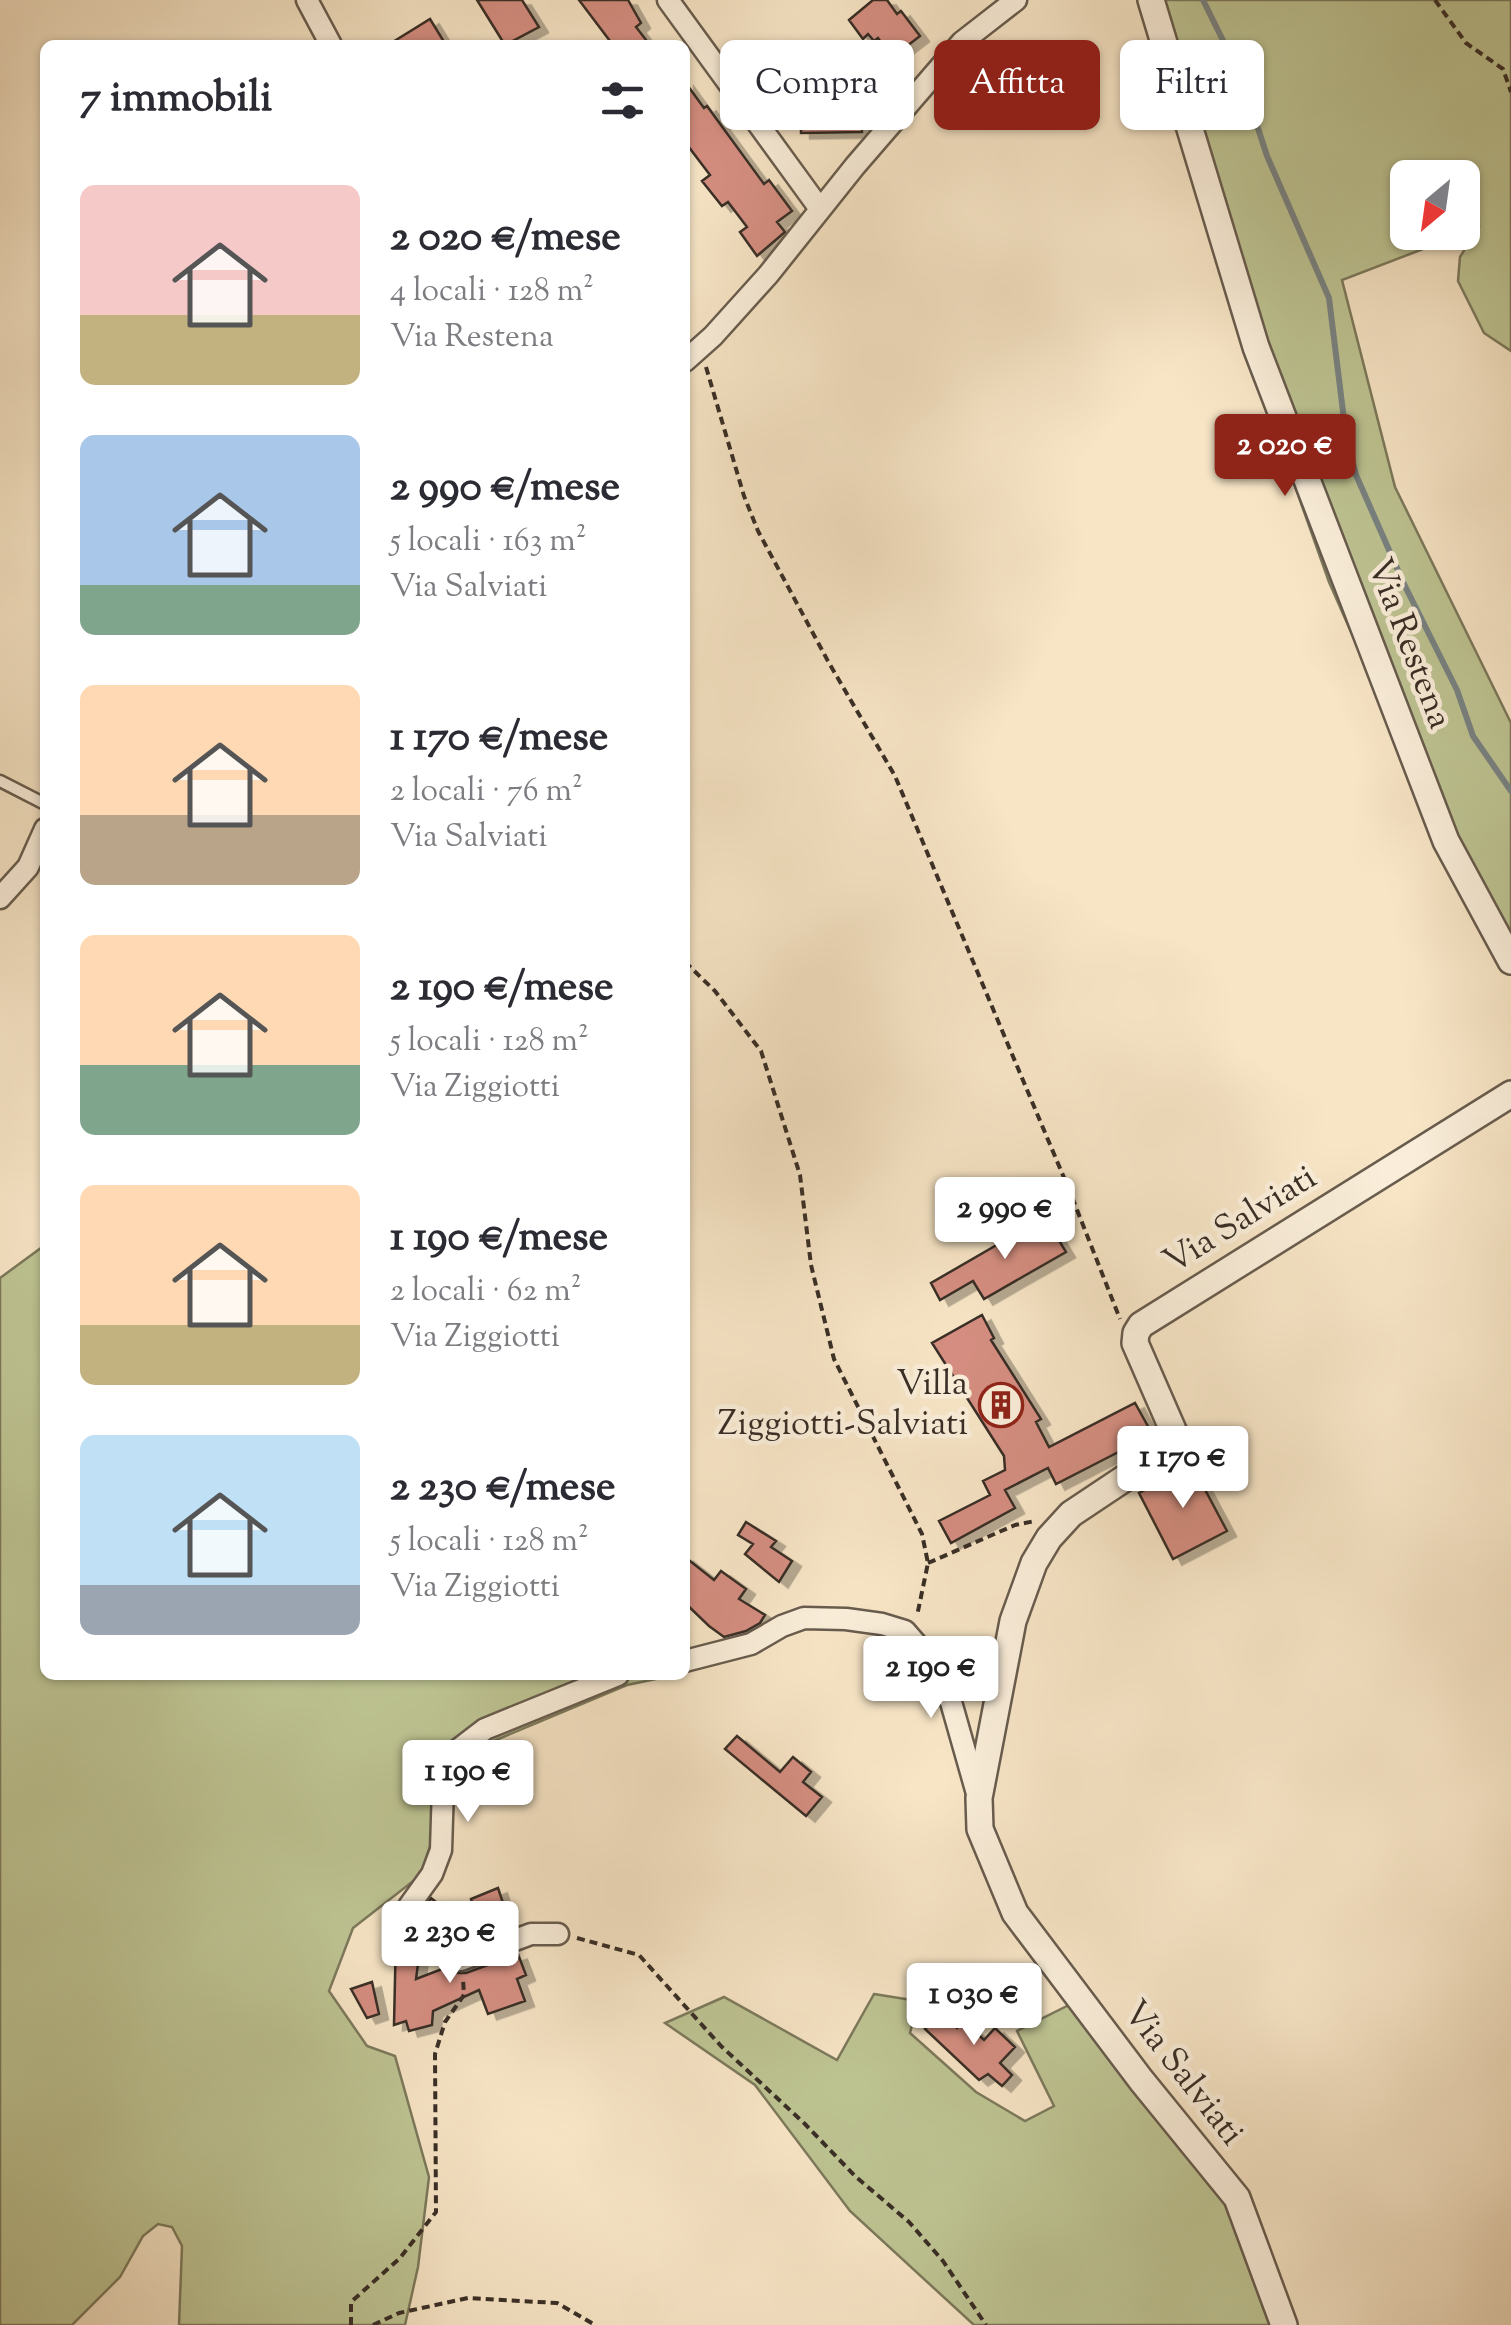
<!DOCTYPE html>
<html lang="it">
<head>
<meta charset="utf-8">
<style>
	:root { --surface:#fff; --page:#f7f7f7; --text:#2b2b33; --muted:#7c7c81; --accent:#8f2418 }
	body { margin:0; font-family:"Sorts Mill Goudy",serif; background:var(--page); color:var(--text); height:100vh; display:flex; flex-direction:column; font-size:38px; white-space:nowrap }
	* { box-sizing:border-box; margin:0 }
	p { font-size:32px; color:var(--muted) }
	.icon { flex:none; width:55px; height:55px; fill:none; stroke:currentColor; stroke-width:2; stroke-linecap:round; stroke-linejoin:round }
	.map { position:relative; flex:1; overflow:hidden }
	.details { position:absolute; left:40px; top:40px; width:650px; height:1640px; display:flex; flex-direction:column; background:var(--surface); border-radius:15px; box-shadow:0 2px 8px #0004 }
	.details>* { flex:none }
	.hud { position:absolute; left:720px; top:40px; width:640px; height:90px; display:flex; gap:20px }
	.needle { width:65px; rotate:209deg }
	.controls { position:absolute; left:1390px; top:160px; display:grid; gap:20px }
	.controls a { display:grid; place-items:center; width:90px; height:90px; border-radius:15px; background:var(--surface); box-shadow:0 2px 8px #0004; font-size:50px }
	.price { position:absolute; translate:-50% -85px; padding:0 22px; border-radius:10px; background:#fff; color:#222; font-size:32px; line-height:65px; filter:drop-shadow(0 2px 5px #0008) }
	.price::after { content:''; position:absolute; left:50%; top:60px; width:30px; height:22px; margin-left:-15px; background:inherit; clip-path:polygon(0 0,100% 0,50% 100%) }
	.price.active { background:var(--accent); color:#fff }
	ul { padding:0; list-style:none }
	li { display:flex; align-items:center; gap:30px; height:250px; padding:0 40px }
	li span { display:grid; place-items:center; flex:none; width:280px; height:200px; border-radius:15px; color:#555 }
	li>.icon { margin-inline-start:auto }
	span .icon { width:120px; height:120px; fill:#fffc; stroke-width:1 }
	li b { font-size:42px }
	h2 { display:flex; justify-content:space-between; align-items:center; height:120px; padding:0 40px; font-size:42px }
	.chip { padding:0 35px; border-radius:15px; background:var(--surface); box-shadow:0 2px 8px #0004; font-size:35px; line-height:90px }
	.chip.active { background:var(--accent); color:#fff }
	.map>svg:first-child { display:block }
	.green { fill:#bec493; stroke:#7c795c; stroke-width:2.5; fill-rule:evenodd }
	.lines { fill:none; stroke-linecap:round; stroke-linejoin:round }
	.stream { stroke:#798383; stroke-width:6 }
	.building { fill:#d58e81; stroke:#392e26; stroke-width:2.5; filter:url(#shadow) }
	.service-casing { stroke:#685c4e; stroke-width:15 }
	.minor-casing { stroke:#685c4e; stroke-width:25 }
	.tertiary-casing { stroke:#685c4e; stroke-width:30 }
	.path { stroke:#392e26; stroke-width:4; stroke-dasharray:8 5; stroke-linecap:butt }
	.service { stroke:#faeeda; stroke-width:10 }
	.minor { stroke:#faeeda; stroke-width:20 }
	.tertiary { stroke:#faeeda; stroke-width:25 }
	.labels { text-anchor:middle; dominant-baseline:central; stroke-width:9; stroke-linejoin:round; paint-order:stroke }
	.street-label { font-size:35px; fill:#392e26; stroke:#faeeda }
	.poi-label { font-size:35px; fill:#392e26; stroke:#faeeda; text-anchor:end }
</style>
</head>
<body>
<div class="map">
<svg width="1511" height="2325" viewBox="0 0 1511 2325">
	<defs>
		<filter id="shadow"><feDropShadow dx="9" dy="5.5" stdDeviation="0" flood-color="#0004"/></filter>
	</defs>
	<rect width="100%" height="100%" fill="#f7e5c6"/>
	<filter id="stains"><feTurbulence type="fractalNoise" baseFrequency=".002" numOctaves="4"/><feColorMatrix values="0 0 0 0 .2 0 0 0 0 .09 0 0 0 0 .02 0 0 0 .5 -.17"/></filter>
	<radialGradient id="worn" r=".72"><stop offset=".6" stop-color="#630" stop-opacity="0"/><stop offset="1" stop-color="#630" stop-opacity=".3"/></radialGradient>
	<!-- green -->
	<path class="green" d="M1144 0H1511V351L1484 333 1458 281 1460 257 1478 228 1342 280 1395 487 1511 723V970L1436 825 1329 582 1227 295ZM1408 178H1462V232H1408Z
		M45 1245V1675H675L627 1685 458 1756 421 1875 353 1928 329 1991 367 2046 395 2056 429 2177 418 2267 405 2325H179L182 2246 172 2227 158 2224 143 2236 120 2277 72 2325H0V1278Z
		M874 1994 918 2001 910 2033 976 2092 1025 2121 1054 2106 1017 2031 1077 2001 1222 2174 1289 2325H974L850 2211 755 2085 665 2023 724 1997 837 2060Z"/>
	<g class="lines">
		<!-- stream -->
		<path class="stream" d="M1203 0 1242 79 1267 156 1329 298 1346 436 1356 475 1404 584 1457 690 1473 736 1511 791"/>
	</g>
	<!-- building -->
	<path class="building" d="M477 0H522L539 27 505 45Z
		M579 0H628L641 23 636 27 650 45H613Z
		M873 0H887L897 14 901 11 920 36 902 50 898 44 888 52 878 38 874 41 868 34 863 39 849 20Z
		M430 19 446 45H388Z
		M685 82 704 108 707 106 764 184 769 180 792 211 777 222 785 232 757 256 740 232 747 227 728 202 722 206 702 181 710 175 685 142Z
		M805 87H836L837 100 861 99 862 132 801 133V112H805Z
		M1045 1217 1066 1252 984 1299 973 1281 940 1300 931 1283Z
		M982 1315 994 1338 991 1340 1041 1419 1036 1422 1049 1447 1135 1403 1150 1430 1134 1439 1136 1443 1056 1484 1048 1468 1005 1490 1015 1508 951 1543 939 1521 990 1495 983 1481 1005 1470 1004 1456 932 1343Z
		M1199 1462 1207 1477 1200 1480 1227 1531 1173 1559 1139 1493Z
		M746 1522 776 1541 771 1547 792 1561 779 1582 745 1554 753 1544 738 1535Z
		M685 1557 714 1580 721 1571 746 1589 739 1599 765 1615 760 1623 746 1631 724 1637 709 1626 685 1603Z
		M737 1736 780 1772 793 1757 811 1772 803 1782 822 1797 806 1816 725 1749Z
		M498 1888 511 1927 463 1945 429 1922 423 1910 431 1898 482 1937 471 1899Z
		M402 1928 411 1942 420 1949 416 1979 447 1967 458 1973H466L518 1954 526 1975 517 1979 525 2001 488 2014 479 1990 433 2011 432 2025 409 2031 406 2021 394 2025 396 1935Z
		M372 1982 379 2014 367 2018 351 1989Z
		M941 2012 957 2028 964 2021 984 2040 995 2028 1015 2047 1000 2063 1012 2075 1002 2086 988 2074 979 2080 925 2029Z"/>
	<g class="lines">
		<defs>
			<path id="service" d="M0 781 45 804"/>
			<path id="minor" d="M307 0 331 45
				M668 0 820 209
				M685 361 713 336 768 275 855 166 962 42 1016 0
				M0 898 28 867 45 829
				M685 1661 751 1644 782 1626 804 1618 846 1619 882 1624 905 1631 925 1654 951 1702 978 1797
				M558 1934H531L461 1960 419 1931 409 1913V1906L432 1874 441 1850 443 1787 455 1752 485 1729 618 1675"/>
			<path id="tertiary" d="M1151 0 1256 347 1446 841 1511 961
				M1284 2325 1237 2198 1141 2080 1015 1913 980 1829 979 1798 1013 1621 1034 1563 1049 1538 1071 1514 1173 1446 1176 1437 1135 1343 1136 1333 1141 1325 1511 1094"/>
		</defs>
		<!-- service casing -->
		<use href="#service" class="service-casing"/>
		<!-- minor casing -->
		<use href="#minor" class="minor-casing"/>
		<!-- tertiary casing -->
		<use href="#tertiary" class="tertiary-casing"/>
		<!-- path -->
		<path class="path" d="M1435 0 1466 43 1503 69 1511 92
			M706 367 744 496 758 531 829 663 895 776 1070 1192 1120 1319
			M685 962 715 991 761 1051 800 1175 811 1265 834 1359 922 1534 928 1563 917 1616
			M928 1563 1015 1525 1035 1521
			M577 1938 639 1955 721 2046 805 2124 855 2176 909 2222 943 2261 986 2325
			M351 2325V2302L400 2258 436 2212 435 2054 445 2022 464 1995 463 1979
			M373 2325 399 2313 468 2298 557 2303 595 2325"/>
		<!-- service -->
		<use href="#service" class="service"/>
		<!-- minor -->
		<use href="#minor" class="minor"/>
		<!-- tertiary -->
		<use href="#tertiary" class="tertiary"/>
	</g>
	<!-- icons -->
	<defs>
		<symbol id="building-ring" viewBox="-11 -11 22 22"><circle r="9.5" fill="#faeeda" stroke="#8f2418" stroke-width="1.5"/><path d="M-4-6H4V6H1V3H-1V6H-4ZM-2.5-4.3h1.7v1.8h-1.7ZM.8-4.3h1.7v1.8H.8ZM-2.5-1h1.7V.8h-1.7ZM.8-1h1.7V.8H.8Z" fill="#8f2418"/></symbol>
	</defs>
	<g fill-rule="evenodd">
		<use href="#building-ring" x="976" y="1380" width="50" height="50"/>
	</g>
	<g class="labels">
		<!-- street labels -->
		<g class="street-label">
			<text transform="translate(1408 644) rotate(69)">Via Restena</text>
			<text transform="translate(1241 1221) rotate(-32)">Via Salviati</text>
			<text transform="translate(1182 2074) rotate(52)">Via Salviati</text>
		</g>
		<!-- poi labels -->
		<g class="poi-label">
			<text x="968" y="1385">Villa<tspan x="968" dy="40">Ziggiotti-Salviati</tspan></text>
		</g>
	</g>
	<rect width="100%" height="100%" filter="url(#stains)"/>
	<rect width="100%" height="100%" fill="url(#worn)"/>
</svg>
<div class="controls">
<a><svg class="needle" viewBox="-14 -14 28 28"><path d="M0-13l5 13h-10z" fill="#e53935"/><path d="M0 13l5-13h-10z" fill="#7c7c81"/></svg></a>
</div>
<b class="price active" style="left:1285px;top:499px">2 020 €</b>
<b class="price" style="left:1005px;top:1262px">2 990 €</b>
<b class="price" style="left:1183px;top:1511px">1 170 €</b>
<b class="price" style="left:931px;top:1721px">2 190 €</b>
<b class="price" style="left:468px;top:1825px">1 190 €</b>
<b class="price" style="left:450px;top:1986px">2 230 €</b>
<b class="price" style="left:974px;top:2048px">1 030 €</b>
<div class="hud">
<a class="chip">Compra</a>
<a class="chip active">Affitta</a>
<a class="chip">Filtri</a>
</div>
<section class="details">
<h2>7 immobili<svg class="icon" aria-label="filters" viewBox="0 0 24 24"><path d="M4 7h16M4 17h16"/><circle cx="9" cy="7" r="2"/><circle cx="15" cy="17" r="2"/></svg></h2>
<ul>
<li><span style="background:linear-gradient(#f6c9c9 65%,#c2b280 0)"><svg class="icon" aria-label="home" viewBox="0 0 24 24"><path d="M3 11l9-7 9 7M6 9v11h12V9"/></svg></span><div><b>2 020 €/mese</b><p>4 locali · 128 m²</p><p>Via Restena</p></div></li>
<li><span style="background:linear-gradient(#a9c7e8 75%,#7fa58c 0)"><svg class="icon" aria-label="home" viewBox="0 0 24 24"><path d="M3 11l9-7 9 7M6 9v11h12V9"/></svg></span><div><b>2 990 €/mese</b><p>5 locali · 163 m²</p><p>Via Salviati</p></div></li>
<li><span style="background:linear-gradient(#ffd9b3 65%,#b9a48a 0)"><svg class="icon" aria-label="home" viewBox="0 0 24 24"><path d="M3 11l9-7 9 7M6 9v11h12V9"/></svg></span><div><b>1 170 €/mese</b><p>2 locali · 76 m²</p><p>Via Salviati</p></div></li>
<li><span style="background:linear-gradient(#ffd9b3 65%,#7fa58c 0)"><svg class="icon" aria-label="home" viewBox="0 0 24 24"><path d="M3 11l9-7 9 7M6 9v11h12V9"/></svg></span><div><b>2 190 €/mese</b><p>5 locali · 128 m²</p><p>Via Ziggiotti</p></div></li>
<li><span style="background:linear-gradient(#ffd9b3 70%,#c2b280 0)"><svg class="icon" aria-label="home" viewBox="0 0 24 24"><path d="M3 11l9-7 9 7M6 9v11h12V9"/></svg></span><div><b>1 190 €/mese</b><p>2 locali · 62 m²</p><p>Via Ziggiotti</p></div></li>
<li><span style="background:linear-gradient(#bfe0f5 75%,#9aa5b1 0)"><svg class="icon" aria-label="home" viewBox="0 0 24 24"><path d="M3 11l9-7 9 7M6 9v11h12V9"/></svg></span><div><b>2 230 €/mese</b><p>5 locali · 128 m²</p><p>Via Ziggiotti</p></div></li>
</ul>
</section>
</div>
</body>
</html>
